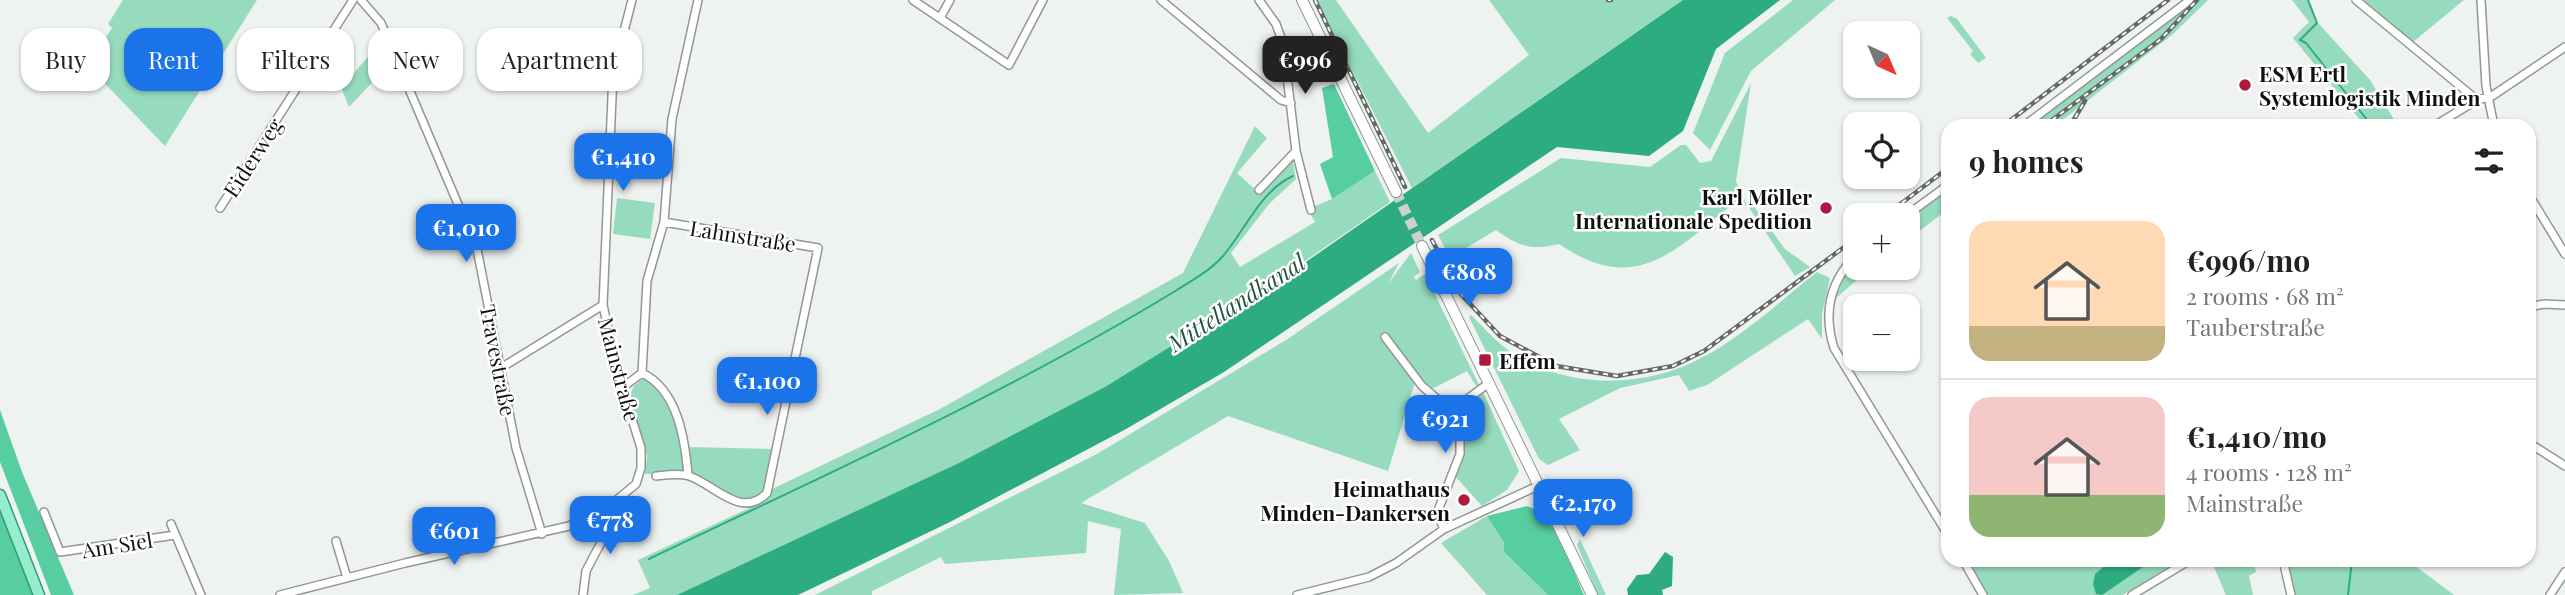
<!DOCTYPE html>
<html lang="en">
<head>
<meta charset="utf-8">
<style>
	:root { --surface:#fff; --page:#f6f6f6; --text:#222; --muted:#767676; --line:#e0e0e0; --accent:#1a73e8 }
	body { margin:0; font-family:"Playfair Display",serif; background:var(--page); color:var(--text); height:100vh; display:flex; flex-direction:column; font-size:26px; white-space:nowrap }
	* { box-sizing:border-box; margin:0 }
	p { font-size:23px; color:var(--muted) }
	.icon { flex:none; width:38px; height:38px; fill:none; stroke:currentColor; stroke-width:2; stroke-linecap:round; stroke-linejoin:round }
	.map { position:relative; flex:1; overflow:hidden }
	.drawer { position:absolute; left:1941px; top:119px; width:595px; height:448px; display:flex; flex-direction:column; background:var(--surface); border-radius:21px; box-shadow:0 2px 5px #0004 }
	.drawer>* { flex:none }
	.banner { position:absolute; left:21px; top:28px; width:665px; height:63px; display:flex; gap:14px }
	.needle { width:46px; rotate:136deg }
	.controls { position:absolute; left:1843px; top:21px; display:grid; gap:14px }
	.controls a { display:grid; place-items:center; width:77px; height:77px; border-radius:14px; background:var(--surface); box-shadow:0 2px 5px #0004; font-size:35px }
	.price { position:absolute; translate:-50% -60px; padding:0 16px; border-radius:14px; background:var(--accent); color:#fff; font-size:23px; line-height:46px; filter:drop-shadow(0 2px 4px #0008) }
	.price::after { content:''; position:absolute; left:50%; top:42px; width:21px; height:16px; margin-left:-10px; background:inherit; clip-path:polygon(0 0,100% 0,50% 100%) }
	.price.on { background:#222; color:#fff }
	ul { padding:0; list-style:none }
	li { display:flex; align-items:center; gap:21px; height:175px; padding:0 28px }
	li+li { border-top:2px solid var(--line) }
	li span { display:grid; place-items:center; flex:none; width:196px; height:140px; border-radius:21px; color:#555 }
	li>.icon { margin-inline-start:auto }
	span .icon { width:84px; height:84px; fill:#fffc; stroke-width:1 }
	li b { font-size:30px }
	h2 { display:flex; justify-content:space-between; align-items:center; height:84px; padding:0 28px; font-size:30px }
	.tag { padding:0 24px; border-radius:21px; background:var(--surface); box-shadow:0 2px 5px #0004; font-size:24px; line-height:63px }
	.tag.on { background:var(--accent); color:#fff }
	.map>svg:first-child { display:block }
	.green { fill:#96dbbd }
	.forest { fill:#57cea1 }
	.water { fill:#2dac81 }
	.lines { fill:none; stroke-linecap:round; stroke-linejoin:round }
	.stream { stroke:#2dac81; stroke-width:2 }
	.secondary-tunnel { stroke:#cdd0ce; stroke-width:10; stroke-dasharray:10 5; stroke-linecap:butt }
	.street-casing { stroke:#939695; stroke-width:10 }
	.secondary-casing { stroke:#939695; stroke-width:12 }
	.primary-casing { stroke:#379876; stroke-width:13 }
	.street { stroke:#fff; stroke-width:7 }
	.secondary { stroke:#fff; stroke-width:10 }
	.primary { stroke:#94eece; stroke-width:10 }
	.rail-casing { stroke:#666867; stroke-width:4.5 }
	.rail { stroke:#fff; stroke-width:2; stroke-dasharray:5; stroke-linecap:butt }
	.poi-dot { fill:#af1b3d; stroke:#fff; stroke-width:2.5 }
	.labels { text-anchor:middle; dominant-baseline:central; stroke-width:5; stroke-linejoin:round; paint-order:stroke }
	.poi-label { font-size:21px; font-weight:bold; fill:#0f1010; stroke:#fff; text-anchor:start }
	.street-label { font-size:21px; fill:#0f1010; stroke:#fff }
	.water-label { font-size:23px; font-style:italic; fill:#245542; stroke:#fff }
</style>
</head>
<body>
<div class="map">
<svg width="2565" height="595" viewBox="0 0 2565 595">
	<rect width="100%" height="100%" fill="#eef2f0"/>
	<!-- green -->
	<path class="green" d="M123 0H257L165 146 88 66 112 28 108 24Z
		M1316 0H1336L1428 133 1529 55 1489 0H1683L1412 188Z
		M1793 0H1835L1751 71 1710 150 1693 133 1725 53Z
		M2195 0H2208L2173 34 2055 126H2030Z
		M2292 0H2307L2318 23 2370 80 2398 126H2365L2293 38 2309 22Z
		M2364 0H2464L2413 42Z
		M1951 16 1957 19 1986 58 1978 63 1970 54 1973 51 1947 18Z
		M385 38 394 59 349 107 341 87Z
		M1751 83 1736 181 1746 203 1750 201 1785 249 1810 267 1795 276 1748 206 1733 204C1673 252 1635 296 1559 244 1532 251 1518 246 1496 230L1458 253 1456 249 1448 254 1438 235 1561 158 1650 167 1681 145H1686L1700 163 1711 161Z
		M1255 126 1267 138 1237 173 1258 192 1292 157 1296 179 1269 204 1231 253 1240 267 1315 222 1308 209 1332 199 1375 171 1390 202C1298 267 1204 330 1106 387 968 465 821 530 677 595H633L650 588 638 560 760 503 770 490 940 409 1183 273Z
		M1948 189V209L1908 240V220Z
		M617 198 655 203 650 239 613 234Z
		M1411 253 1420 272 1414 277 1416 280 1425 274 1480 387 1478 389 1467 371 1426 392 1415 382 1388 471 1228 416 1081 503 1145 523 1169 561 1183 593 1114 595 1121 529 1088 521 1086 553 945 564 941 557 872 591V595H815L1097 454 1286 340 1399 263 1388 284Z
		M1855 262V268H1871L1836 298 1843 279Z
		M1817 272 1830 278 1822 314V339L1808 319 1707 385 1689 391 1679 375 1620 388 1559 419 1580 450 1548 465 1539 459 1469 317 1471 315C1488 332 1506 353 1529 363 1585 389 1651 386 1705 356 1746 334 1781 300 1817 272Z
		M644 378C678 394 682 441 686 473L645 474 647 456 630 395 634 386Z
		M1483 392 1519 471 1507 490 1482 506 1455 476 1464 443 1455 413Z
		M688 447 773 449C771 461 771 483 764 492 747 515 707 484 689 475Z
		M1487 516 1505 542 1504 552 1548 595H1487L1441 543Z
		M1580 539 1606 595H1598L1577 545Z
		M1969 560H2180L2123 595H1988Z
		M2211 560H2253L2256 572 2249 576 2253 595H2226Z
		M2286 560H2411L2410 562 2454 595H2294Z"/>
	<!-- forest -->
	<path class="forest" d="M1334 84 1375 171 1332 199 1320 164 1333 157 1322 88Z
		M0 410 22 472 74 595H51L0 462Z
		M1527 506C1558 517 1571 567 1584 595H1548L1504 552V542L1487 516Z
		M0 510 34 595H0Z"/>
	<!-- water -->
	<path class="water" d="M1683 0H1780L1716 49 1683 131 1649 156 1557 147 1224 372 1126 429 950 522 798 595H677L959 463 1105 387 1290 273Z
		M1665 552 1673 557 1672 586 1662 590 1663 595H1628L1627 589 1637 575 1649 574Z
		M2112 560H2153L2102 595 2096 594 2093 584 2095 574Z"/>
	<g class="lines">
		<!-- stream -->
		<path class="stream" d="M2308 0 2317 23 2300 40 2306 43 2372 126
			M649 559C827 474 1008 393 1177 290 1194 279 1215 268 1227 251 1247 226 1262 190 1293 176
			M2348 595 2352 560"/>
		<!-- secondary-tunnel -->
		<path class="secondary-tunnel" d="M1396 192 1422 246"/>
		<defs>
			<path id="street" d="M361 0 381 23 477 249 516 448 542 534
				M913 0 1009 65 1043 0
				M1161 0 1281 100 1291 103
				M1259 0 1276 24 1283 43 1296 151 1311 210
				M2356 0 2477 100 2492 96 2565 47
				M2481 0 2486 86 2494 126
				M940 18 950 0
				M2024 126 2190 0
				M2434 126 2477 100
				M1259 190 1296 151
				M2529 195 2565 254
				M220 208 353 0
				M1907 215 1948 185
				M1855 256C1830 282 1823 313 1834 348L1948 535
				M2529 307 2544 304 2565 305
				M1385 337 1422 386 1451 411 1460 430V454L1437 513 1444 529
				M501 368 603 305
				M642 373C678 390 685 440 688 475
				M623 387 642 373 647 281 664 222 672 119 698 0
				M1451 411 1489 383
				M2529 443 2565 466
				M656 476C666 475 680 473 689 476 714 484 741 520 767 493L818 248 664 222
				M44 512 60 552 175 535
				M171 524 201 595
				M336 541 347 578
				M1963 560 1983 595
				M2283 560 2291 595
				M280 595 405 563 569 526 613 503 636 484 641 468V448L617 371 603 305 613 74 632 0
				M583 595 586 571 616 514 613 503
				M1297 595 1369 577 1396 563 1444 529 1540 485
				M2132 595 2190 560
				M2550 595 2565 572"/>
			<path id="secondary" d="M1302 0 1396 192
				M1422 246 1592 595"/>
			<path id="primary" d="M0 495 39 595"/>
		</defs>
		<!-- street casing -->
		<use href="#street" class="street-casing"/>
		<!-- secondary casing -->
		<use href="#secondary" class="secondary-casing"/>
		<!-- primary casing -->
		<use href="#primary" class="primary-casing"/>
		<!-- street -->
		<use href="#street" class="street"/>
		<!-- secondary -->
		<use href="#secondary" class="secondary"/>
		<!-- primary -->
		<use href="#primary" class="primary"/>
		<defs>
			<path id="rail" d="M1315 0 1405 187
				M1608 0H1611
				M2003 126 2168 0
				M2044 126 2161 39 2197 0
				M2070 126 2085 101
				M1886 215 1948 168
				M1432 240 1460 293 1500 336 1556 366 1617 376 1673 366 1704 351 1855 239"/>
		</defs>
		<!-- rail casing -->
		<use href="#rail" class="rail-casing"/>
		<!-- rail -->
		<use href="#rail" class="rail"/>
	</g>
	<!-- markers -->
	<g class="poi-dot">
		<circle cx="2245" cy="85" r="7"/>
		<circle cx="1826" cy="208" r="7"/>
		<rect x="1478" y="353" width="14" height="14" rx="3.5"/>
		<circle cx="1464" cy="500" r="7"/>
	</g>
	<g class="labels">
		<!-- poi labels -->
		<g class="poi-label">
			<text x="2259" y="73">ESM Ertl<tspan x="2259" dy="24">Systemlogistik Minden</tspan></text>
			<text x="1812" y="196" text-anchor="end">Karl Möller<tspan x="1812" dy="24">Internationale Spedition</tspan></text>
			<text x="1499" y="360">Effem</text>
			<text x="1450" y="488" text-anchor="end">Heimathaus<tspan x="1450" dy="24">Minden-Dankersen</tspan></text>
		</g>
		<!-- street labels -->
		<g class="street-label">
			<text transform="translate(252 157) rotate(-57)">Eiderweg</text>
			<text transform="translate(743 235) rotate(9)">Lahnstraße</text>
			<text transform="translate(499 360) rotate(79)">Travestraße</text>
			<text transform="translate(620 369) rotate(75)">Mainstraße</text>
			<text transform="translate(117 544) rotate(-9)">Am Siel</text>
		</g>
		<!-- water labels -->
		<g class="water-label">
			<text transform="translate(1236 302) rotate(-33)">Mittellandkanal</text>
		</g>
	</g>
</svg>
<div class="controls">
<a><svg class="needle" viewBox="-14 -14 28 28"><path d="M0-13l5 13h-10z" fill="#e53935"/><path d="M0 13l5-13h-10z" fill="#767676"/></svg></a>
<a><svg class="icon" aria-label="locate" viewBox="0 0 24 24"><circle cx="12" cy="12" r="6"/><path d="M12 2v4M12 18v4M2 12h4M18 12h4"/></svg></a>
<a>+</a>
<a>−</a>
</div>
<b class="price on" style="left:1305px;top:96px">€996</b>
<b class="price" style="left:623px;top:193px">€1,410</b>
<b class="price" style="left:466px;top:264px">€1,010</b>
<b class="price" style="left:1469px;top:308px">€808</b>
<b class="price" style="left:767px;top:417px">€1,100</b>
<b class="price" style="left:1445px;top:455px">€921</b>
<b class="price" style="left:1583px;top:539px">€2,170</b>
<b class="price" style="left:610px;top:556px">€778</b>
<b class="price" style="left:454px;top:567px">€601</b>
<div class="banner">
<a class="tag">Buy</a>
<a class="tag on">Rent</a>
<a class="tag">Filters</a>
<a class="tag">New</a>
<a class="tag">Apartment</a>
</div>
<section class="drawer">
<h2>9 homes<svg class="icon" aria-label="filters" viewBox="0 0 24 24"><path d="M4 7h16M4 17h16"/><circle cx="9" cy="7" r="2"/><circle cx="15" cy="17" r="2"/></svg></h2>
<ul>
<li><span style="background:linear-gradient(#ffd9b3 75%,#c2b280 0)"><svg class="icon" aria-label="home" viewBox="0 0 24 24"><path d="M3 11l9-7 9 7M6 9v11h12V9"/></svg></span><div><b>€996/mo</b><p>2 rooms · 68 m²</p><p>Tauberstraße</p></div></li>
<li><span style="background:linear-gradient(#f6c9c9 70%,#8fb573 0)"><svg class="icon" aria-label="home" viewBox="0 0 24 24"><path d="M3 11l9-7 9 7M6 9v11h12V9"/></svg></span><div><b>€1,410/mo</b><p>4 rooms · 128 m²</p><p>Mainstraße</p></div></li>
</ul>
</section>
</div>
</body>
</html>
